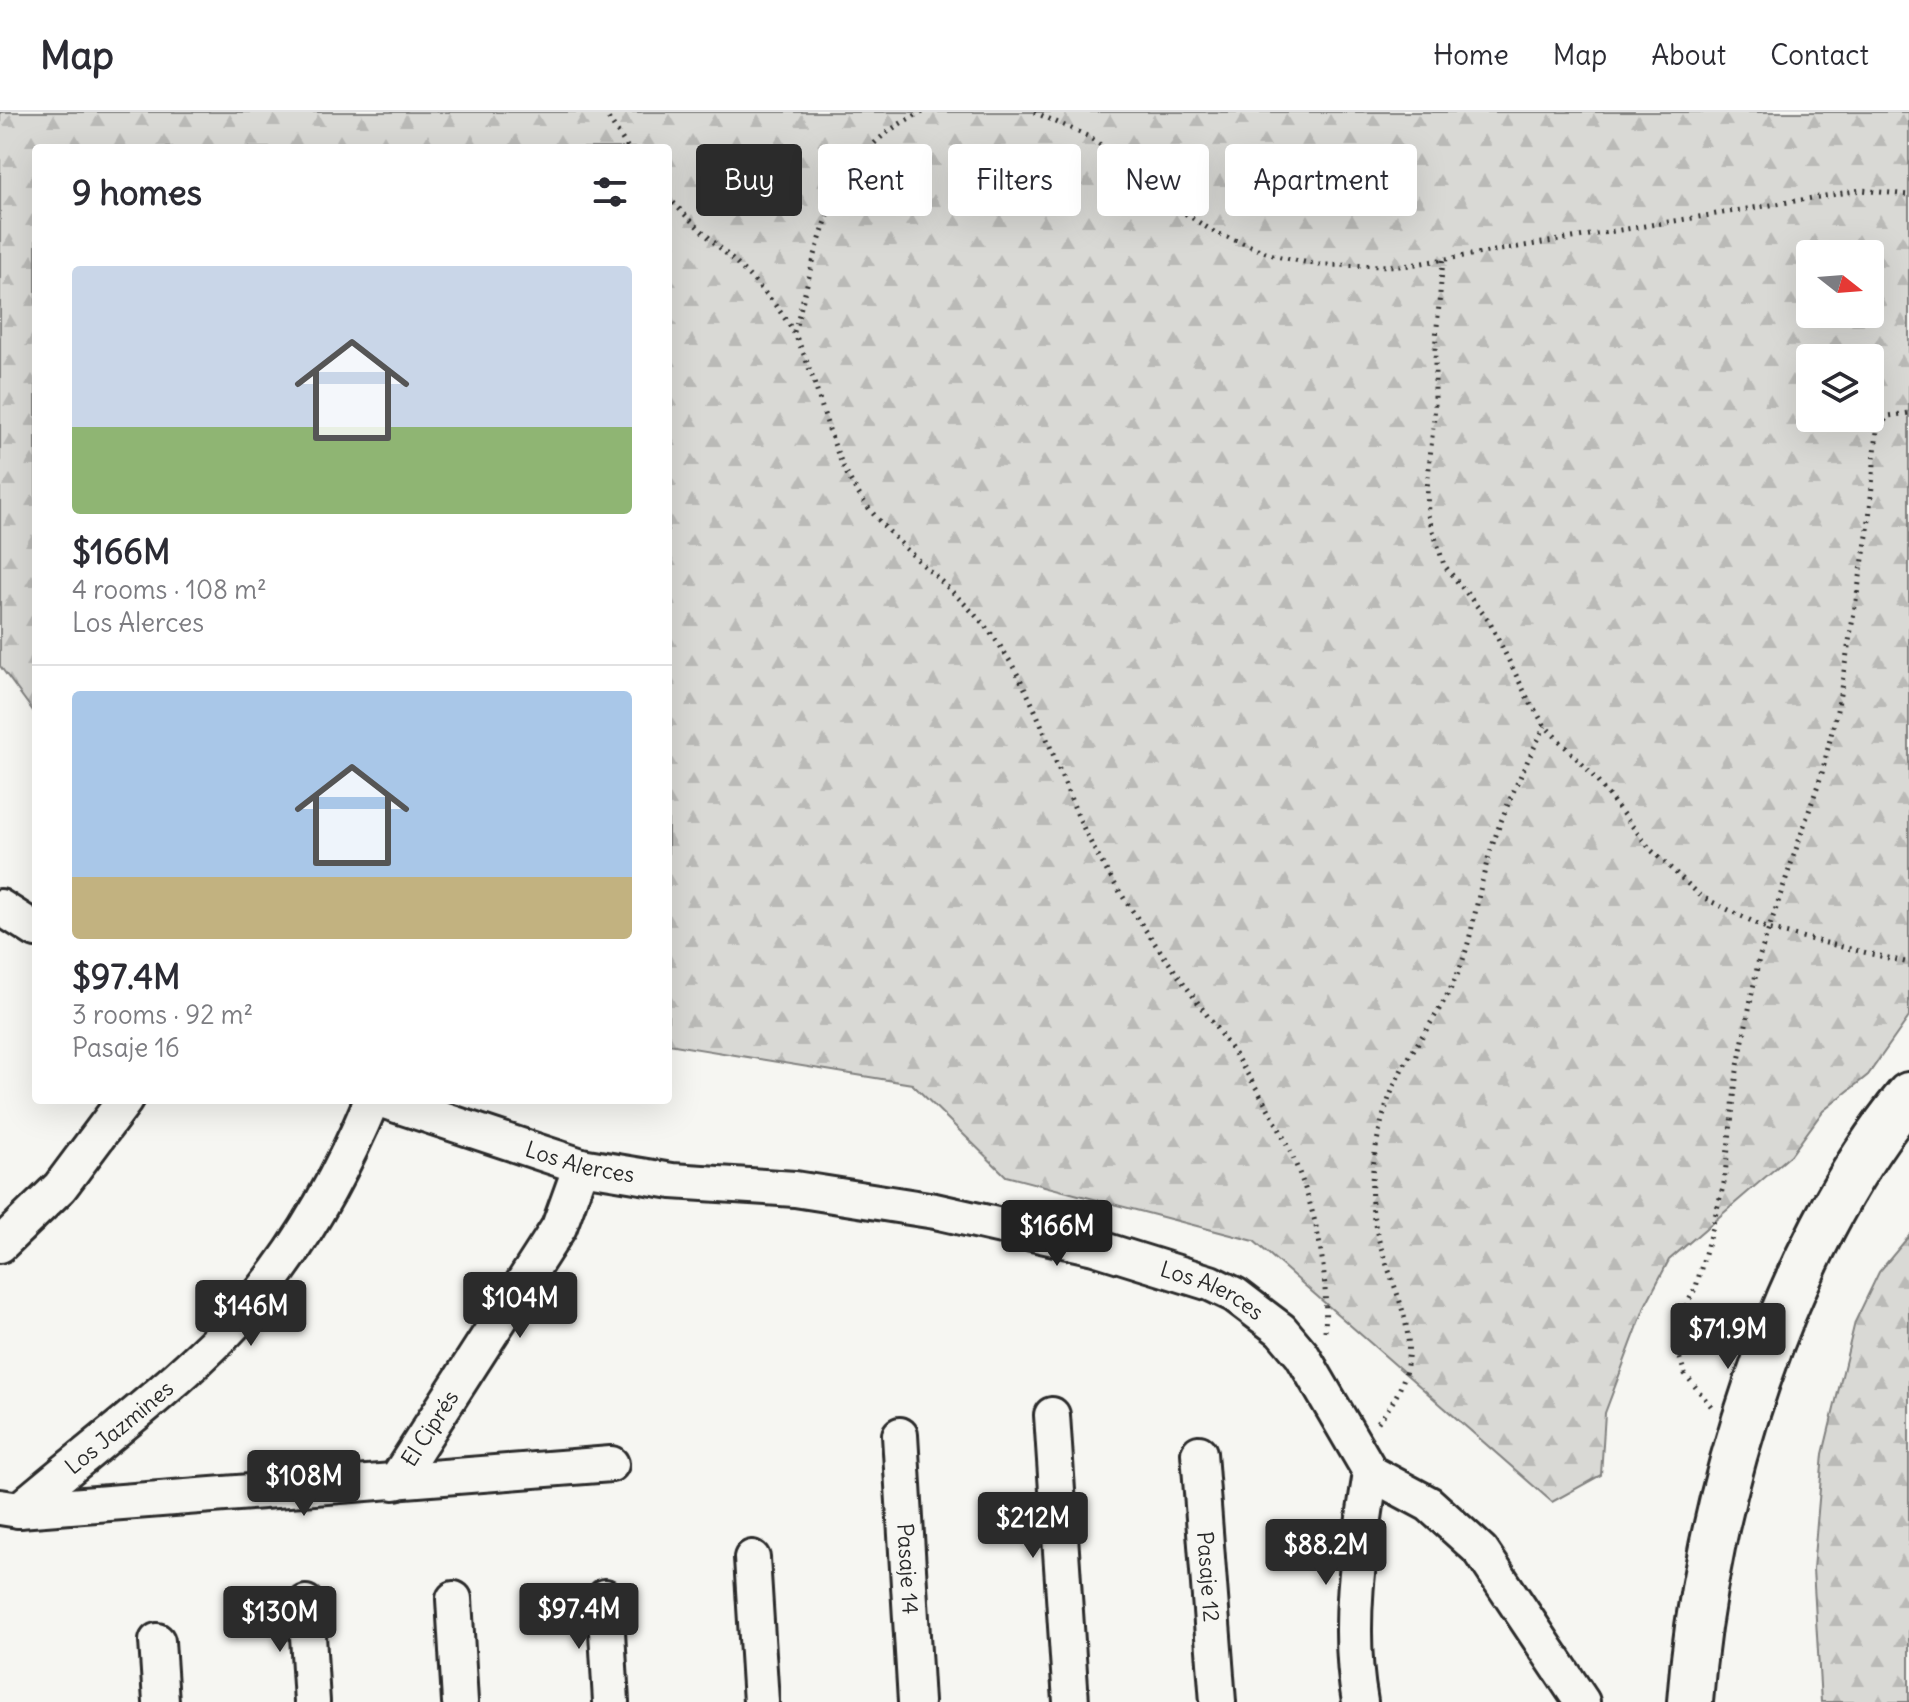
<!DOCTYPE html>
<html lang="en">
<head>
<meta charset="utf-8">
<style>
	:root { --surface:#fff; --page:#f2f2f3; --text:#2b2b33; --muted:#7c7c81; --line:#e1e1e2; --accent:#2b2b2b }
	body { margin:0; font-family:Delius,sans-serif; background:var(--page); color:var(--text); height:100vh; display:flex; flex-direction:column; font-size:30px; white-space:nowrap }
	* { box-sizing:border-box; margin:0 }
	p { font-size:26px; color:var(--muted) }
	.icon { flex:none; width:44px; height:44px; fill:none; stroke:currentColor; stroke-width:2; stroke-linecap:round; stroke-linejoin:round }
	.map { position:relative; flex:1; overflow:hidden }
	.side { position:absolute; left:32px; top:32px; width:640px; height:960px; display:flex; flex-direction:column; background:var(--surface); border-radius:8px; box-shadow:0 8px 32px #0002 }
	.side>* { flex:none }
	.top-card { position:absolute; left:696px; top:32px; width:760px; height:72px; display:flex; gap:16px }
	.needle { width:52px; rotate:107deg }
	.controls { position:absolute; left:1796px; top:128px; display:grid; gap:16px }
	.controls a { display:grid; place-items:center; width:88px; height:88px; border-radius:8px; background:var(--surface); box-shadow:0 8px 32px #0002; font-size:40px }
	.price { position:absolute; translate:-50% -68px; padding:0 18px; border-radius:8px; background:var(--accent); color:#fff; font-size:26px; line-height:52px; filter:drop-shadow(0 2px 4px #0008) }
	.price::after { content:''; position:absolute; left:50%; top:48px; width:24px; height:18px; margin-left:-12px; background:inherit; clip-path:polygon(0 0,100% 0,50% 100%) }
	.price.selected { background:#222; color:#fff }
	ul { padding:0; list-style:none }
	li { display:grid; align-content:center; gap:16px; height:424px; padding:0 40px }
	li+li { border-top:2px solid var(--line) }
	li span { display:grid; place-items:center; height:248px; border-radius:8px; color:#555 }
	li>.icon { margin-inline-start:auto }
	span .icon { width:144px; height:144px; fill:#fffc; stroke-width:1 }
	li b { font-size:34px }
	h2 { display:flex; justify-content:space-between; align-items:center; height:96px; padding:0 40px; font-size:34px }
	.tag { padding:0 28px; border-radius:8px; background:var(--surface); box-shadow:0 8px 32px #0002; font-size:28px; line-height:72px }
	.tag.selected { background:var(--accent); color:#fff }
	header { display:flex; align-items:center; gap:48px; box-sizing:border-box; height:112px; padding:0 40px; background:var(--surface); border-bottom:2px solid var(--line) }
	header strong { font-size:38px }
	nav { display:flex; gap:44px; margin-inline-start:auto; font-size:28px }
	.map>svg:first-child { display:block }
	.forest { fill:url(#forest-firs); stroke:#828280; stroke-width:2; fill-rule:evenodd }
	.lines { fill:none; stroke-linecap:round; stroke-linejoin:round }
	.street-casing { stroke:#2b2b2b; stroke-width:40 }
	.secondary-casing { stroke:#2b2b2b; stroke-width:50 }
	.path { stroke:#2b2b2b; stroke-width:5; stroke-dasharray:2 6; stroke-linecap:butt }
	.street { stroke:#f6f6f2; stroke-width:34 }
	.secondary { stroke:#f6f6f2; stroke-width:44 }
	.labels { text-anchor:middle; dominant-baseline:central; stroke-width:6; stroke-linejoin:round; paint-order:stroke }
	.street-label { font-size:22px; fill:#2b2b2b; stroke:#f6f6f2 }
</style>
</head>
<body>
<header>
<strong>Map</strong>
<nav><a>Home</a><a>Map</a><a>About</a><a>Contact</a></nav>
</header>
<div class="map">
<svg width="1909" height="1590" viewBox="0 0 1909 1590">
	<defs>
		<pattern id="forest-firs" width="22" height="20" patternUnits="userSpaceOnUse" patternTransform="scale(2)"><rect width="22" height="20" fill="#d9d9d5"/><path d="M5 1l3.5 6h-7zM16 11l3.5 6h-7z" fill="#babab7"/></pattern>
	</defs>
	<rect width="100%" height="100%" fill="#f6f6f2"/>
	<filter id="ink" filterUnits="userSpaceOnUse"><feTurbulence type="fractalNoise" baseFrequency=".0125" numOctaves="2"/><feDisplacementMap in="SourceGraphic" scale="16" xChannelSelector="R" yChannelSelector="G"/><feConvolveMatrix kernelMatrix="1 2 1 2 8 2 1 2 1" color-interpolation-filters="sRGB"/></filter>
	<g filter="url(#ink)">
		<!-- forest -->
		<path class="forest" d="M0 0H1909V905L1868 963 1823 999 1791 1043 1669 1148 1646 1192 1605 1301 1601 1363 1552 1390 1254 1129 1006 1064 912 972 668 932V36H36V603L0 554ZM1810 142H1870V202H1810ZM1810 246H1870V306H1810Z
			M1909 1124V1590H1821L1813 1457 1823 1342 1855 1210 1879 1160Z"/>
		<g class="lines">
			<defs>
				<g id="street">
					<path d="M0 795 36 818"/>
					<path id="s1" d="M382 988 581 1054 672 1069 795 1077 935 1099 1094 1135 1210 1171 1235 1183 1281 1218 1302 1243 1371 1361 1429 1392 1481 1439 1582 1590"/>
					<path d="M0 1133 60 1075 125 988"/>
					<path d="M1052 1303 1071 1590"/>
					<path id="s2" d="M900 1323 916 1590"/>
					<path id="s3" d="M1199 1341 1218 1590"/>
					<path id="s4" d="M395 1370 559 1115 581 1054"/>
					<path d="M0 1395 19 1398 611 1352"/>
					<path id="s5" d="M19 1398C88 1339 163 1284 227 1219 292 1153 337 1072 372 988"/>
					<path d="M752 1446 761 1590"/>
					<path d="M605 1485 611 1590"/>
					<path d="M454 1487 460 1590"/>
					<path d="M306 1491 312 1590"/>
					<path d="M157 1529 161 1590"/>
					<path d="M1360 1590C1346 1513 1359 1436 1371 1361"/>
				</g>
				<path id="secondary" d="M1690 1590C1704 1393 1782 1137 1909 983"/>
			</defs>
			<!-- street casing -->
			<use href="#street" class="street-casing"/>
			<!-- secondary casing -->
			<use href="#secondary" class="secondary-casing"/>
			<!-- path -->
			<path class="path" d="M604 0 628 36
				M1034 0 1087 24 1113 41 1158 84 1214 120 1276 144 1318 153 1404 154 1861 78 1909 83
				M668 85C708 129 768 172 795 223 822 276 826 334 860 384 898 440 959 476 998 531 1044 596 1059 675 1098 744 1189 903 1336 1018 1325 1219
				M1443 148 1435 237V294L1427 377 1428 403 1444 453 1489 509 1528 587 1545 614 1590 660 1651 738 1702 785 1768 817 1909 851
				M794 220C820 132 829 40 923 0
				M1711 1294 1685 1262 1679 1244V1207L1696 1175 1724 1071 1737 959 1759 846 1822 661 1838 594 1868 418 1877 319 1888 304 1909 301
				M1378 1310C1453 1222 1365 1162 1372 1070 1374 1032 1384 992 1401 959 1422 921 1449 889 1463 848 1474 815 1478 780 1488 747 1502 701 1523 657 1545 614"/>
			<!-- street -->
			<use href="#street" class="street"/>
			<!-- secondary -->
			<use href="#secondary" class="secondary"/>
		</g>
	</g>
	<g class="labels">
		<!-- street labels -->
		<g class="street-label">
			<text stroke="none"><textPath href="#s1" startOffset="208">Los Alerces</textPath></text>
			<text stroke="none"><textPath href="#s1" startOffset="856">Los Alerces</textPath></text>
			<text stroke="none"><textPath href="#s5" startOffset="130">Los Jazmines</textPath></text>
			<text stroke="none"><textPath href="#s4" startOffset="64">El Ciprés</textPath></text>
			<text stroke="none"><textPath href="#s2" startOffset="134">Pasaje 14</textPath></text>
			<text stroke="none"><textPath href="#s3" startOffset="124">Pasaje 12</textPath></text>
		</g>
	</g>
</svg>
<div class="controls">
<a><svg class="needle" viewBox="-14 -14 28 28"><path d="M0-13l5 13h-10z" fill="#e53935"/><path d="M0 13l5-13h-10z" fill="#7c7c81"/></svg></a>
<a><svg class="icon" aria-label="layers" viewBox="0 0 24 24"><path d="M12 4l9 5-9 5-9-5zM3 14l9 5 9-5"/></svg></a>
</div>
<b class="price selected" style="left:1057px;top:1156px">$166M</b>
<b class="price" style="left:520px;top:1228px">$104M</b>
<b class="price" style="left:251px;top:1236px">$146M</b>
<b class="price" style="left:1728px;top:1259px">$71.9M</b>
<b class="price" style="left:304px;top:1406px">$108M</b>
<b class="price" style="left:1033px;top:1448px">$212M</b>
<b class="price" style="left:1326px;top:1475px">$88.2M</b>
<b class="price" style="left:579px;top:1539px">$97.4M</b>
<b class="price" style="left:280px;top:1542px">$130M</b>
<div class="top-card">
<a class="tag selected">Buy</a>
<a class="tag">Rent</a>
<a class="tag">Filters</a>
<a class="tag">New</a>
<a class="tag">Apartment</a>
</div>
<section class="side">
<h2>9 homes<svg class="icon" aria-label="filters" viewBox="0 0 24 24"><path d="M4 7h16M4 17h16"/><circle cx="9" cy="7" r="2"/><circle cx="15" cy="17" r="2"/></svg></h2>
<ul>
<li><span style="background:linear-gradient(#c9d6e8 65%,#8fb573 0)"><svg class="icon" aria-label="home" viewBox="0 0 24 24"><path d="M3 11l9-7 9 7M6 9v11h12V9"/></svg></span><div><b>$166M</b><p>4 rooms · 108 m²</p><p>Los Alerces</p></div></li>
<li><span style="background:linear-gradient(#a9c7e8 75%,#c2b280 0)"><svg class="icon" aria-label="home" viewBox="0 0 24 24"><path d="M3 11l9-7 9 7M6 9v11h12V9"/></svg></span><div><b>$97.4M</b><p>3 rooms · 92 m²</p><p>Pasaje 16</p></div></li>
</ul>
</section>
</div>
</body>
</html>
